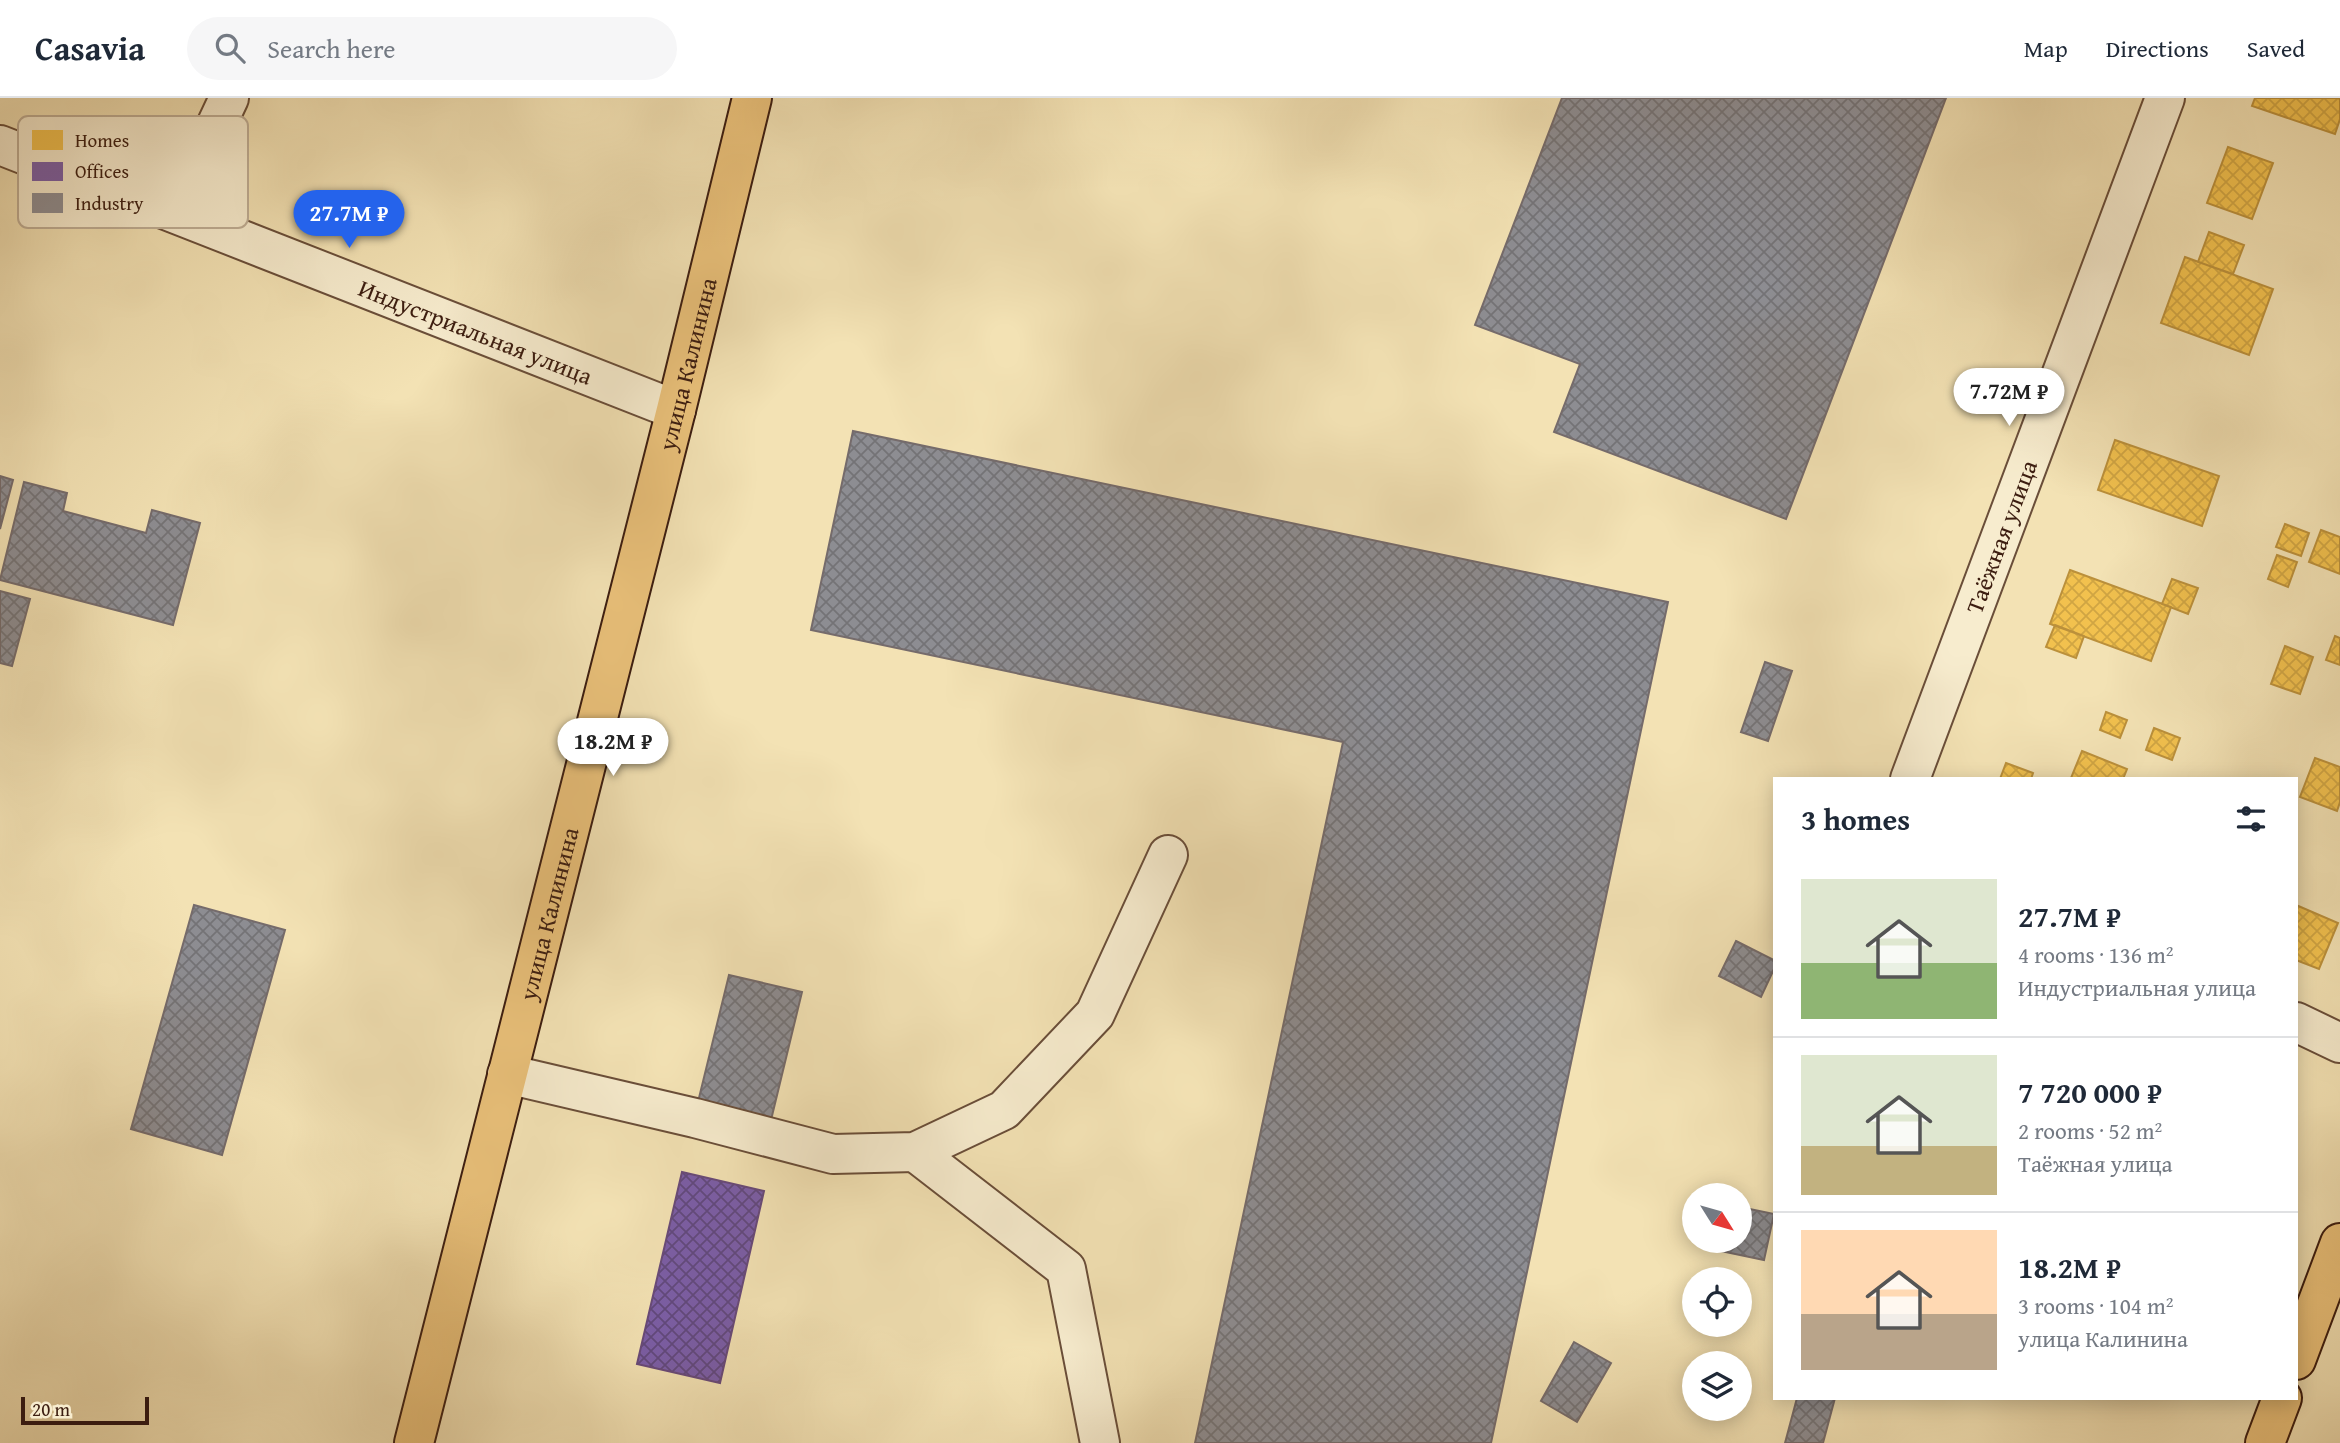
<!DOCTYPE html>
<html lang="en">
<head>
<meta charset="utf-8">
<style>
	:root { --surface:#fff; --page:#f6f6f7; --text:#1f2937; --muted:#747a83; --line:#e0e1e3; --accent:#2563eb }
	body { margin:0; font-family:"Gentium Book Plus",serif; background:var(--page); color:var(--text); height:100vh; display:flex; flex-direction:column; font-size:26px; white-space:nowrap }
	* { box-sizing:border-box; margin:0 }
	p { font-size:23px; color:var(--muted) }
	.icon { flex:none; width:38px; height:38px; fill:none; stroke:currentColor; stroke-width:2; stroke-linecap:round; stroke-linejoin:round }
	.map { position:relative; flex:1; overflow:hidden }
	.side { position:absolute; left:1773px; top:679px; width:525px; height:623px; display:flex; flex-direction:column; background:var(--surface); border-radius:0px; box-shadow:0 4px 18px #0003 }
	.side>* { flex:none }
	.needle { width:46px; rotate:127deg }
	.controls { position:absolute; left:1682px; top:1085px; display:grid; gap:14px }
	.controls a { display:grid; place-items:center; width:70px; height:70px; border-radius:50%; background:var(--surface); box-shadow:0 4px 18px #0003; font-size:35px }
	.scale { position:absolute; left:21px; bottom:18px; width:128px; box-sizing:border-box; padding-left:7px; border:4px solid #3c1d10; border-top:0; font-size:19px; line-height:24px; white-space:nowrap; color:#3c1d10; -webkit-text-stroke:5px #f7ecce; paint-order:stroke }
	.price { position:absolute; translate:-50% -60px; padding:0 16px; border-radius:24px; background:#fff; color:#222; font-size:23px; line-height:46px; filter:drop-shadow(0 2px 4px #0008) }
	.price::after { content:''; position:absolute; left:50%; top:42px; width:21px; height:16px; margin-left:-10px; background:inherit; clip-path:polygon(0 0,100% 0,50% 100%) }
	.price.selected { background:var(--accent); color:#fff }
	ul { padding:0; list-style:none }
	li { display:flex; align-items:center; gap:21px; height:175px; padding:0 28px }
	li+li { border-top:2px solid var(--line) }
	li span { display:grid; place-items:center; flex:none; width:196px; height:140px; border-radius:0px; color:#555 }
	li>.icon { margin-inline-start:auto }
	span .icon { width:84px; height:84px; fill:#fffc; stroke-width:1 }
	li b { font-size:30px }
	h2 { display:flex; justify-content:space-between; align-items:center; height:84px; padding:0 28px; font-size:30px }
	header { display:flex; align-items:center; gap:42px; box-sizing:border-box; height:98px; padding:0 35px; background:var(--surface); border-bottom:2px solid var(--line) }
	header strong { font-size:33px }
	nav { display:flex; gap:38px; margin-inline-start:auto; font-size:24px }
	.search { width:490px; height:63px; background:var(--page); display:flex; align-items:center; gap:18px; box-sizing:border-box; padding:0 24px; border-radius:38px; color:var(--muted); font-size:26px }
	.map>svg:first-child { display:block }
	.homes { fill:url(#homes-cross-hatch); stroke:#bb903b; stroke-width:2 }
	.offices { fill:url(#offices-cross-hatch); stroke:#684a7a; stroke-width:2 }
	.industry { fill:url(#industry-cross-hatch); stroke:#756b6b; stroke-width:2 }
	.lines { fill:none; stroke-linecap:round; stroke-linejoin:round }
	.minor-casing { stroke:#6a4e39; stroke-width:42 }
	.major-casing { stroke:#3c1d10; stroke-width:42 }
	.minor { stroke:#f7ecce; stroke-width:38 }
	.major { stroke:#eac17a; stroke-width:38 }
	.labels { text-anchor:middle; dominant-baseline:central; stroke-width:7; stroke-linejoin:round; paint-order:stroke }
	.street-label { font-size:24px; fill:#3c1d10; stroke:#f7ecce }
	.key { fill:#f7ecce; stroke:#bfae95; stroke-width:2 }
	.key-label { font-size:19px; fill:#3c1d10 }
</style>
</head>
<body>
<header>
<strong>Casavia</strong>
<div class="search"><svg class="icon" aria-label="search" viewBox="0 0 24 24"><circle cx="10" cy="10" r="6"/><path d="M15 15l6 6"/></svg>Search here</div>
<nav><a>Map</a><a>Directions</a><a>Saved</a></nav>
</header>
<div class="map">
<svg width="2340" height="1345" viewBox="0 0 2340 1345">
	<defs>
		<pattern id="homes-cross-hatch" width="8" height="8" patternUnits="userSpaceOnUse" patternTransform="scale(1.75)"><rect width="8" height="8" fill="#f2c14e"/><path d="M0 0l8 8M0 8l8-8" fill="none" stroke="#d0a543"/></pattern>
		<pattern id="offices-cross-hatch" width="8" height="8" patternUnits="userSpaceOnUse" patternTransform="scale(1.75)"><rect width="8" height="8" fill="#7b5ea7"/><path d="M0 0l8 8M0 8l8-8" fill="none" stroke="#61497e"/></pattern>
		<pattern id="industry-cross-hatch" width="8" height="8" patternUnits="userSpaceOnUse" patternTransform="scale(1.75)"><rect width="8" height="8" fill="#8d8d92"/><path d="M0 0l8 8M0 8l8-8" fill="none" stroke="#747376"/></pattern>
	</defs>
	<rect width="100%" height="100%" fill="#f3e2b4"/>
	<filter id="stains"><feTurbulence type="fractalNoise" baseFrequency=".00286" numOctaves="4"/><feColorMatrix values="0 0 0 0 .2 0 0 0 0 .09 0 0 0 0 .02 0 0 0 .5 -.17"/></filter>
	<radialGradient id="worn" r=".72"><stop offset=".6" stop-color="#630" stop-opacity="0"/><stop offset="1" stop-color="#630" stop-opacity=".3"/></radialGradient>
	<!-- homes -->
	<path class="homes" d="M2255 0H2340V21L2335 36 2252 8Z
		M2228 49 2273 65 2252 121 2207 105Z
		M2209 134 2244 147 2233 176 2198 164Z
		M2185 159 2273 191 2249 257 2161 225Z
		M2115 342 2219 378 2202 428 2098 392Z
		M2285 426 2309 435 2301 458 2276 449Z
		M2321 432 2340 439V476L2309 464Z
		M2277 457 2297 464 2288 489 2268 481Z
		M2070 472 2171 509 2151 563 2050 526Z
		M2172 481 2198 490 2188 516 2162 506Z
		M2055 527 2084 538 2076 560 2046 549Z
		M2335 538 2340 540V567L2326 562Z
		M2285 548 2313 559 2300 596 2271 586Z
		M2106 614 2127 622 2120 640 2100 632Z
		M2154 630 2180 640 2172 662 2146 652Z
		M2082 653 2127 671 2123 681 2071 680Z
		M2315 660 2340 669V704L2337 713 2300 699Z
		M2006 665 2033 675 2031 681H2000Z
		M2296 807 2338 825 2319 871 2296 862Z"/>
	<!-- offices -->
	<path class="offices" d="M682 1074 764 1093 720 1285 637 1266Z"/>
	<!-- industry -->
	<path class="industry" d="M1562 0H1946L1786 421 1554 334 1580 266 1475 227Z
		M853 333 1668 504 1491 1345H1195L1343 644 811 532Z
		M0 378 13 382 0 431Z
		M24 384 67 395 63 413 146 435 152 412 200 425 173 527 0 482Z
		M0 493 30 501 12 568 0 565Z
		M1765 564 1792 573 1768 643 1741 634Z
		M194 807 285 832 222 1057 131 1031Z
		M1736 843 1774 862V871L1761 899 1719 878Z
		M729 877 802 894 771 1022 698 1004Z
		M1740 1109 1774 1116 1764 1162 1716 1152 1718 1143H1740Z
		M1574 1244 1611 1265 1577 1324 1541 1303Z
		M1797 1300H1835L1823 1345H1785Z"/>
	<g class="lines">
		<defs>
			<g id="minor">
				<path id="s1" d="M0 47 676 312"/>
				<path d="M175 115 229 0"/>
				<path id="s2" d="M1910 681 2165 0"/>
				<path d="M2296 924 2340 945"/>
				<path d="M507 976 695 1020 833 1056 915 1054 1004 1012 1095 916 1168 757"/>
				<path d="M915 1054 1066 1171 1100 1345"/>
			</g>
			<g id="major">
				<path d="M2296 1262 2340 1145"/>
				<path id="s3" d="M414 1345 676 312 752 0"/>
				<path d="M2265 1345 2282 1300"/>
			</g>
		</defs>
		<!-- minor casing -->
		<use href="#minor" class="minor-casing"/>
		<!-- major casing -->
		<use href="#major" class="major-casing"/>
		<!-- minor -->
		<use href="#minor" class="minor"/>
		<!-- major -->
		<use href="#major" class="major"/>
	</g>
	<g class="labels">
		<!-- street labels -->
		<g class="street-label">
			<text stroke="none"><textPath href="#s1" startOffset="511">Индустриальная улица</textPath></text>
			<text stroke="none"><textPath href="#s3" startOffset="1113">улица Калинина</textPath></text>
			<text stroke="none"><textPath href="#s2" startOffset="259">Таёжная улица</textPath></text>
			<text stroke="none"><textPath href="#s3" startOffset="546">улица Калинина</textPath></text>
		</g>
	</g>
	<!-- legend -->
	<rect x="18" y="18" width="230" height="112" rx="10" class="key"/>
	<rect x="32" y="32" width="31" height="20" fill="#f2c14e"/>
	<rect x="32" y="64" width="31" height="19" fill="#7b5ea7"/>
	<rect x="32" y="95" width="31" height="20" fill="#8d8d92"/>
	<g class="key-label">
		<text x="75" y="49">Homes</text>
		<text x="75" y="80">Offices</text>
		<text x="75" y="112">Industry</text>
	</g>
	<rect width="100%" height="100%" filter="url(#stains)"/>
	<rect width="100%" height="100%" fill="url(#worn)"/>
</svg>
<div class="controls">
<a><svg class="needle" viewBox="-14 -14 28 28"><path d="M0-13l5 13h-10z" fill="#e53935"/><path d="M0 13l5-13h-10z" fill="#747a83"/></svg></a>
<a><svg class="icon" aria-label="locate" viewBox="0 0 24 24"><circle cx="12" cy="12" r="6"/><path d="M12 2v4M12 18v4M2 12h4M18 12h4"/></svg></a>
<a><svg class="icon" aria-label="layers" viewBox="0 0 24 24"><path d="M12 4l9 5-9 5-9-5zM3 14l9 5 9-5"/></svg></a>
</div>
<div class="scale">20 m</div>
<b class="price selected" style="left:349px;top:152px">27.7M ₽</b>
<b class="price" style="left:2009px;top:330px">7.72M ₽</b>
<b class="price" style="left:613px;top:680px">18.2M ₽</b>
<section class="side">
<h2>3 homes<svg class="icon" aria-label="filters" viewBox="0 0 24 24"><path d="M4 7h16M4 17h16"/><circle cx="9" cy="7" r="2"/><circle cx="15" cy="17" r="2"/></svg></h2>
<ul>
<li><span style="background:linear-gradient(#dfe7d0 60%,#8fb573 0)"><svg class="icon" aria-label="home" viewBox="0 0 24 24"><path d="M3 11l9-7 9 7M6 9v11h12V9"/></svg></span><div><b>27.7M ₽</b><p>4 rooms · 136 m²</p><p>Индустриальная улица</p></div></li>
<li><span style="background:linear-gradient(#dfe7d0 65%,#c2b280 0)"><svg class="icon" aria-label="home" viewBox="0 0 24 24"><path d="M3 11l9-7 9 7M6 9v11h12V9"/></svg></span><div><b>7 720 000 ₽</b><p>2 rooms · 52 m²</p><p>Таёжная улица</p></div></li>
<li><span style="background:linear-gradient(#ffd9b3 60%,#b9a48a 0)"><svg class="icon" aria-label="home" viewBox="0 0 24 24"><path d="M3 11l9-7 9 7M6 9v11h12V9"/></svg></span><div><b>18.2M ₽</b><p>3 rooms · 104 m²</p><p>улица Калинина</p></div></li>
</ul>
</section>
</div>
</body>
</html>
